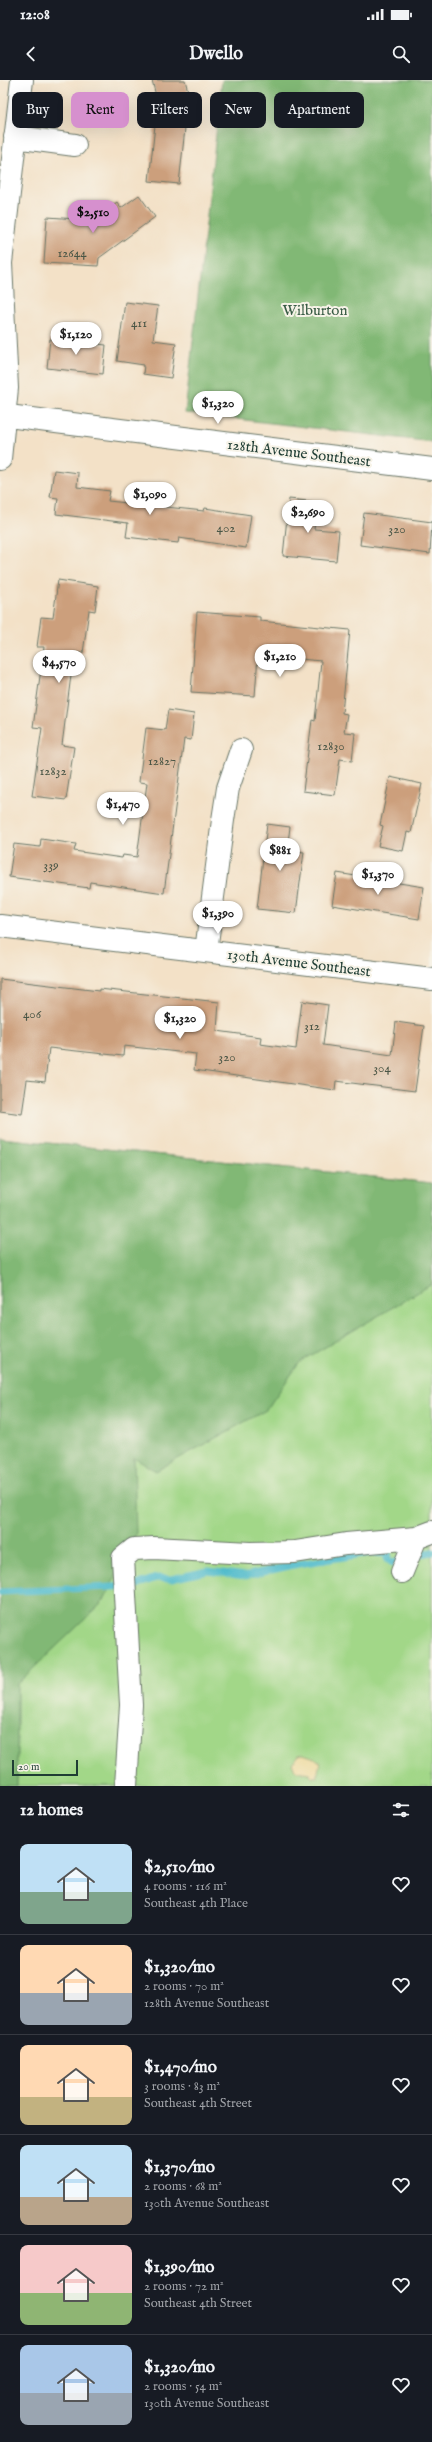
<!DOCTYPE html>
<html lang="en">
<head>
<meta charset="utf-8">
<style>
	:root { --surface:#171b24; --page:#20242c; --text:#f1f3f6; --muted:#9ea1a6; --line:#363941; --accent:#d690ce }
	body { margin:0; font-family:"IM FELL English",serif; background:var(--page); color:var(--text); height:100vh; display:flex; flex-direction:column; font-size:15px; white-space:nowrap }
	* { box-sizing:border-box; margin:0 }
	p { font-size:13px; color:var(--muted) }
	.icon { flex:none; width:22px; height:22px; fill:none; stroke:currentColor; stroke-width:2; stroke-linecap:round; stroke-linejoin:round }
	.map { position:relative; height:1706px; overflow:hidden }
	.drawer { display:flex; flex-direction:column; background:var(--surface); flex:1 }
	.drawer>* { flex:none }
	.guide { position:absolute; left:12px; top:12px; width:408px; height:36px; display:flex; gap:8px }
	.scale { position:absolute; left:12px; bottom:10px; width:66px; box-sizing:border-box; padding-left:4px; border:2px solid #1f3d34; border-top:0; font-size:11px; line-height:14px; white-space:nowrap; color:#1f3d34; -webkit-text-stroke:3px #f7f3e8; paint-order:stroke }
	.price { position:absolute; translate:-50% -34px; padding:0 9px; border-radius:14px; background:#fff; color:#222; font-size:13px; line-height:26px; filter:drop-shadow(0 1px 2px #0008) }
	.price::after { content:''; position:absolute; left:50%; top:24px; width:12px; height:9px; margin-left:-6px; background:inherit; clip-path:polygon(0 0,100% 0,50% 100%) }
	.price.active { background:var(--accent); color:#111 }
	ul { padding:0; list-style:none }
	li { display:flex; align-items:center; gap:12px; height:100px; padding:0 20px }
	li+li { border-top:1px solid var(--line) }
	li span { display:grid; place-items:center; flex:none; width:112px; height:80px; border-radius:8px; color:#555 }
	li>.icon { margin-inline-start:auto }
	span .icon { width:48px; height:48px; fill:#fffc; stroke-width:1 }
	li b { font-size:17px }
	h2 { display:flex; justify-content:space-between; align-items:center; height:48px; padding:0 20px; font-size:17px }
	.pill { padding:0 14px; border-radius:8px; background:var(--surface); box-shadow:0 4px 16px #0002; font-size:14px; line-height:36px }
	.pill.active { background:var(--accent); color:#111 }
	.status { display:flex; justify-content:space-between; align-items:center; height:28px; padding:0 20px; background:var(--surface); direction:ltr }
	.status svg { height:11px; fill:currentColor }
	header { display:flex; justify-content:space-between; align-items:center; height:52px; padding:0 20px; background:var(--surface); font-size:18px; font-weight:700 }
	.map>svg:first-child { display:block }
	.green { fill:#a2d788; stroke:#608a5e }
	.forest { fill:#81b874; stroke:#507a54 }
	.sand { fill:#eeda9e; stroke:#868c69 }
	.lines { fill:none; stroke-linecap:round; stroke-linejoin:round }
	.stream { stroke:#51bccc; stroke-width:7 }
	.building { fill:#cc9f7b }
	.minor-casing { stroke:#697667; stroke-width:24 }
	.minor { stroke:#fff; stroke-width:22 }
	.labels { text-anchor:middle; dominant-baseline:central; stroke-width:4; stroke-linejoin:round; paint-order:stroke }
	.number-label { font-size:13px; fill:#4a5646 }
	.park-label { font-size:15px; fill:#395c45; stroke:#f7f3e8 }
	.street-label { font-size:15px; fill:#1f3d34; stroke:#f7f3e8 }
</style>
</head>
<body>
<div class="status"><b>12:08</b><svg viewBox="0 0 49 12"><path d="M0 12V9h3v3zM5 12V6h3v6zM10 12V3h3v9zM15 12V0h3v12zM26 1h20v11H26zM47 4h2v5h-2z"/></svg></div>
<header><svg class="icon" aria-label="back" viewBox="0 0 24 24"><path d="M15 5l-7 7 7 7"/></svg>Dwello<svg class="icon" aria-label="search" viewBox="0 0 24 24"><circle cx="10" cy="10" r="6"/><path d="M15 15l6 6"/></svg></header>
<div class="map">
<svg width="432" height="1706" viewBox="0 0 432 1706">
	<rect width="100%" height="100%" fill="#f7f3e8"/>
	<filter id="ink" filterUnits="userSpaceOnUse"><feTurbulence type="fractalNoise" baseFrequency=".025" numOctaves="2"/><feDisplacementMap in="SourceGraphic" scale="8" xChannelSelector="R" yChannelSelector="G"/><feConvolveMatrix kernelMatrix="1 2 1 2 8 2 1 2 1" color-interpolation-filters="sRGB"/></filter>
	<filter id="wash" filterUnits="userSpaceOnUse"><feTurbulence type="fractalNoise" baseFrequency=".012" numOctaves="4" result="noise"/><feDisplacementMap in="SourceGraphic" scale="16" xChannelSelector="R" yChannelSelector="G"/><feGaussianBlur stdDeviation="0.9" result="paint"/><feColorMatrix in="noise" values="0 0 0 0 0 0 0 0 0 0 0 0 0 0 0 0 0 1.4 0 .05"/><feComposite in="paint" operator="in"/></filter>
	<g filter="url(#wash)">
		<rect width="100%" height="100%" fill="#f3e1c7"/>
		<!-- green -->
		<path class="green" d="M0 1058 432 1103V1706H0Z"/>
		<!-- forest -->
		<path class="forest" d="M222 0H432V362L185 333Z
			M0 1058 432 1103V1204L300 1282 266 1330 156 1391 134 1378 136 1454 103 1522 17 1604V1706H0Z"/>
		<!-- sand -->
		<path class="sand" d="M303 1674 315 1678 320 1682 317 1697H311L309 1693 296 1691 292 1684 299 1675Z"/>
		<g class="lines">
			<!-- stream -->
			<path class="stream" d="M413 1475 432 1472
				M0 1512 134 1506 156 1498 171 1499 208 1491 245 1496 298 1484 370 1473 388 1474 387 1479 393 1483 403 1479"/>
		</g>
		<g id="blocks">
			<!-- building -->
			<path class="building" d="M152 0H185L189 15 158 24Z
				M155 45 185 48 179 104 149 101Z
				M139 115 155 137 99 178 98 186 44 183 47 137 92 140 117 122 121 128Z
				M125 222 158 226 153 260 176 263 171 298 143 294 144 285 117 281Z
				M50 259 106 265 103 294 47 288Z
				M54 390 78 393 77 407 110 411 108 421 204 431 205 428 251 435 246 468 179 458 178 463 126 457 128 443 56 434 58 418 50 417Z
				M289 419 317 422 314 449 339 451 336 481 283 476Z
				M364 433 432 442 430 474 360 465Z
				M58 500 98 506 95 531 89 530 83 573 74 572 62 665 74 667 66 720 32 716 42 648 33 647 44 567H37L41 537 53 538Z
				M197 532 260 537V541L350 550 342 633 347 634 344 652 355 653 352 681 340 679 335 715 303 711 312 640 315 641 321 581 258 575 255 616 191 612Z
				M168 630 194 634 191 660 184 659 164 813 90 802 89 808 9 797 14 764 40 767 41 759 76 764 74 771 122 778 123 775 137 777 147 703 139 702 146 648 165 650Z
				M390 697 422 704 411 753 407 752 403 771 378 766 383 746 380 745Z
				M267 744 290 747 287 770 304 772 296 833 257 829Z
				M337 793 424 807 419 839 332 825Z
				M0 899 99 911V909L219 922 217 951 261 957 260 964 296 969 302 921 328 925 323 965 392 975 396 942 424 946 415 1011 336 1001 335 1010 194 990 196 974 124 966 123 976 49 968 45 1002 27 1000 22 1034 0 1031Z"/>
		</g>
	</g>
	<g filter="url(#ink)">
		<use href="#blocks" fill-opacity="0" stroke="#697667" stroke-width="1"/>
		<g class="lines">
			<defs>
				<path id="minor" d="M15 57 75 65
					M0 335 432 389
					M0 379 7 308 1 183 22 0
					M0 846 432 899
					M206 871 223 740 228 708 241 670
					M402 1492 416 1458
					M126 1706 131 1625 123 1478 134 1469 154 1468 250 1473 295 1472 346 1464 416 1458 432 1452"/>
			</defs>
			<!-- minor casing -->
			<use href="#minor" class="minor-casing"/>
			<!-- minor -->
			<use href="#minor" class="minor"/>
		</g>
	</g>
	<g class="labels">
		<!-- number labels -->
		<g class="number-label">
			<text x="72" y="173">12644</text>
			<text x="139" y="243">411</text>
			<text x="226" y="448">402</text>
			<text x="397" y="449">320</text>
			<text x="331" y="666">12830</text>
			<text x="162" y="681">12827</text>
			<text x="53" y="691">12832</text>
			<text x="51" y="785">339</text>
			<text x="32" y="934">406</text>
			<text x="312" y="946">312</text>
			<text x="227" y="977">320</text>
			<text x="382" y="988">304</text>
		</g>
		<!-- park labels -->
		<g class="park-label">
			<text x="315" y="230">Wilburton</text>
		</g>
		<!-- street labels -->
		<g class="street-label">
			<text transform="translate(299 373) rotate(7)">128th Avenue Southeast</text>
			<text transform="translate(299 883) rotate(7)">130th Avenue Southeast</text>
		</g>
	</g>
</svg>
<div class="scale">20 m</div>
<b class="price active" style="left:93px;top:154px">$2,510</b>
<b class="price" style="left:76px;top:276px">$1,120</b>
<b class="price" style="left:218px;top:345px">$1,320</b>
<b class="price" style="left:150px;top:436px">$1,090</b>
<b class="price" style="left:308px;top:454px">$2,690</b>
<b class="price" style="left:280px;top:598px">$1,210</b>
<b class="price" style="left:59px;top:604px">$4,570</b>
<b class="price" style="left:123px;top:746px">$1,470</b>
<b class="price" style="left:280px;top:792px">$881</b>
<b class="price" style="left:378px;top:816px">$1,370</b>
<b class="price" style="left:218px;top:855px">$1,390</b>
<b class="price" style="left:180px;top:960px">$1,320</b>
<div class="guide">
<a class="pill">Buy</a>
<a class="pill active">Rent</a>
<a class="pill">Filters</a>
<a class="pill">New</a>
<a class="pill">Apartment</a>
</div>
</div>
<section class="drawer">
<h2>12 homes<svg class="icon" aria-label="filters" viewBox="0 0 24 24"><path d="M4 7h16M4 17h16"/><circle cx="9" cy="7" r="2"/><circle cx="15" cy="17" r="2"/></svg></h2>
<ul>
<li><span style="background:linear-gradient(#bfe0f5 60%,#7fa58c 0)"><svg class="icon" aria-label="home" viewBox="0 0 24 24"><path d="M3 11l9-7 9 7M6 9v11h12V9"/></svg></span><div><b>$2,510/mo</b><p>4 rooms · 116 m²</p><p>Southeast 4th Place</p></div><svg class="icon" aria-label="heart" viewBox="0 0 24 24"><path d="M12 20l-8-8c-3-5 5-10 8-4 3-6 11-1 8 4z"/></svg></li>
<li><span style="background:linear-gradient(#ffd9b3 60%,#9aa5b1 0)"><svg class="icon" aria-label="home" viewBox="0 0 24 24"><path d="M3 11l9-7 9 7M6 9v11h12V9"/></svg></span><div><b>$1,320/mo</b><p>2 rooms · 70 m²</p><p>128th Avenue Southeast</p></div><svg class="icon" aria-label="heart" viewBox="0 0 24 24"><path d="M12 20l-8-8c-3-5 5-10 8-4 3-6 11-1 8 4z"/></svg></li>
<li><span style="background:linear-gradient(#ffd9b3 65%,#c2b280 0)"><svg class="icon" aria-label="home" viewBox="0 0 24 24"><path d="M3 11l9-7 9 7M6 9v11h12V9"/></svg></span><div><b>$1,470/mo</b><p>3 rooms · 83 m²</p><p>Southeast 4th Street</p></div><svg class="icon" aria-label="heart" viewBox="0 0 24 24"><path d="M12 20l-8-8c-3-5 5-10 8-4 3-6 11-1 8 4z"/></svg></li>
<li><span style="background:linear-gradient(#bfe0f5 65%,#b9a48a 0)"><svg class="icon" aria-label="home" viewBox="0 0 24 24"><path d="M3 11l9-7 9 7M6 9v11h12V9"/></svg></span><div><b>$1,370/mo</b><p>2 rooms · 68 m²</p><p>130th Avenue Southeast</p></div><svg class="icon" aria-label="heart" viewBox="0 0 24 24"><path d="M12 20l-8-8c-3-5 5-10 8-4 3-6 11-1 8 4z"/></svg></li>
<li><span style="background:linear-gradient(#f6c9c9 60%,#8fb573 0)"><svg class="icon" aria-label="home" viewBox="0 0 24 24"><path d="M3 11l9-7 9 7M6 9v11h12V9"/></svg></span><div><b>$1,390/mo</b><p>2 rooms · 72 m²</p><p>Southeast 4th Street</p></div><svg class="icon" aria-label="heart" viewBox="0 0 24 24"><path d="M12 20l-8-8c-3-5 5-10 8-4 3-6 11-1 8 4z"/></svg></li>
<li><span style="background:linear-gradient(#a9c7e8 60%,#9aa5b1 0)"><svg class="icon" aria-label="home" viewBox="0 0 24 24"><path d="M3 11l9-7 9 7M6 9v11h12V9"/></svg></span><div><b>$1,320/mo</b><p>2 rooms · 54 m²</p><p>130th Avenue Southeast</p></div><svg class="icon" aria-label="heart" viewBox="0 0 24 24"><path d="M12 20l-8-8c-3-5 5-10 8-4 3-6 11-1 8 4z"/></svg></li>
</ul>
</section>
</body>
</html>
